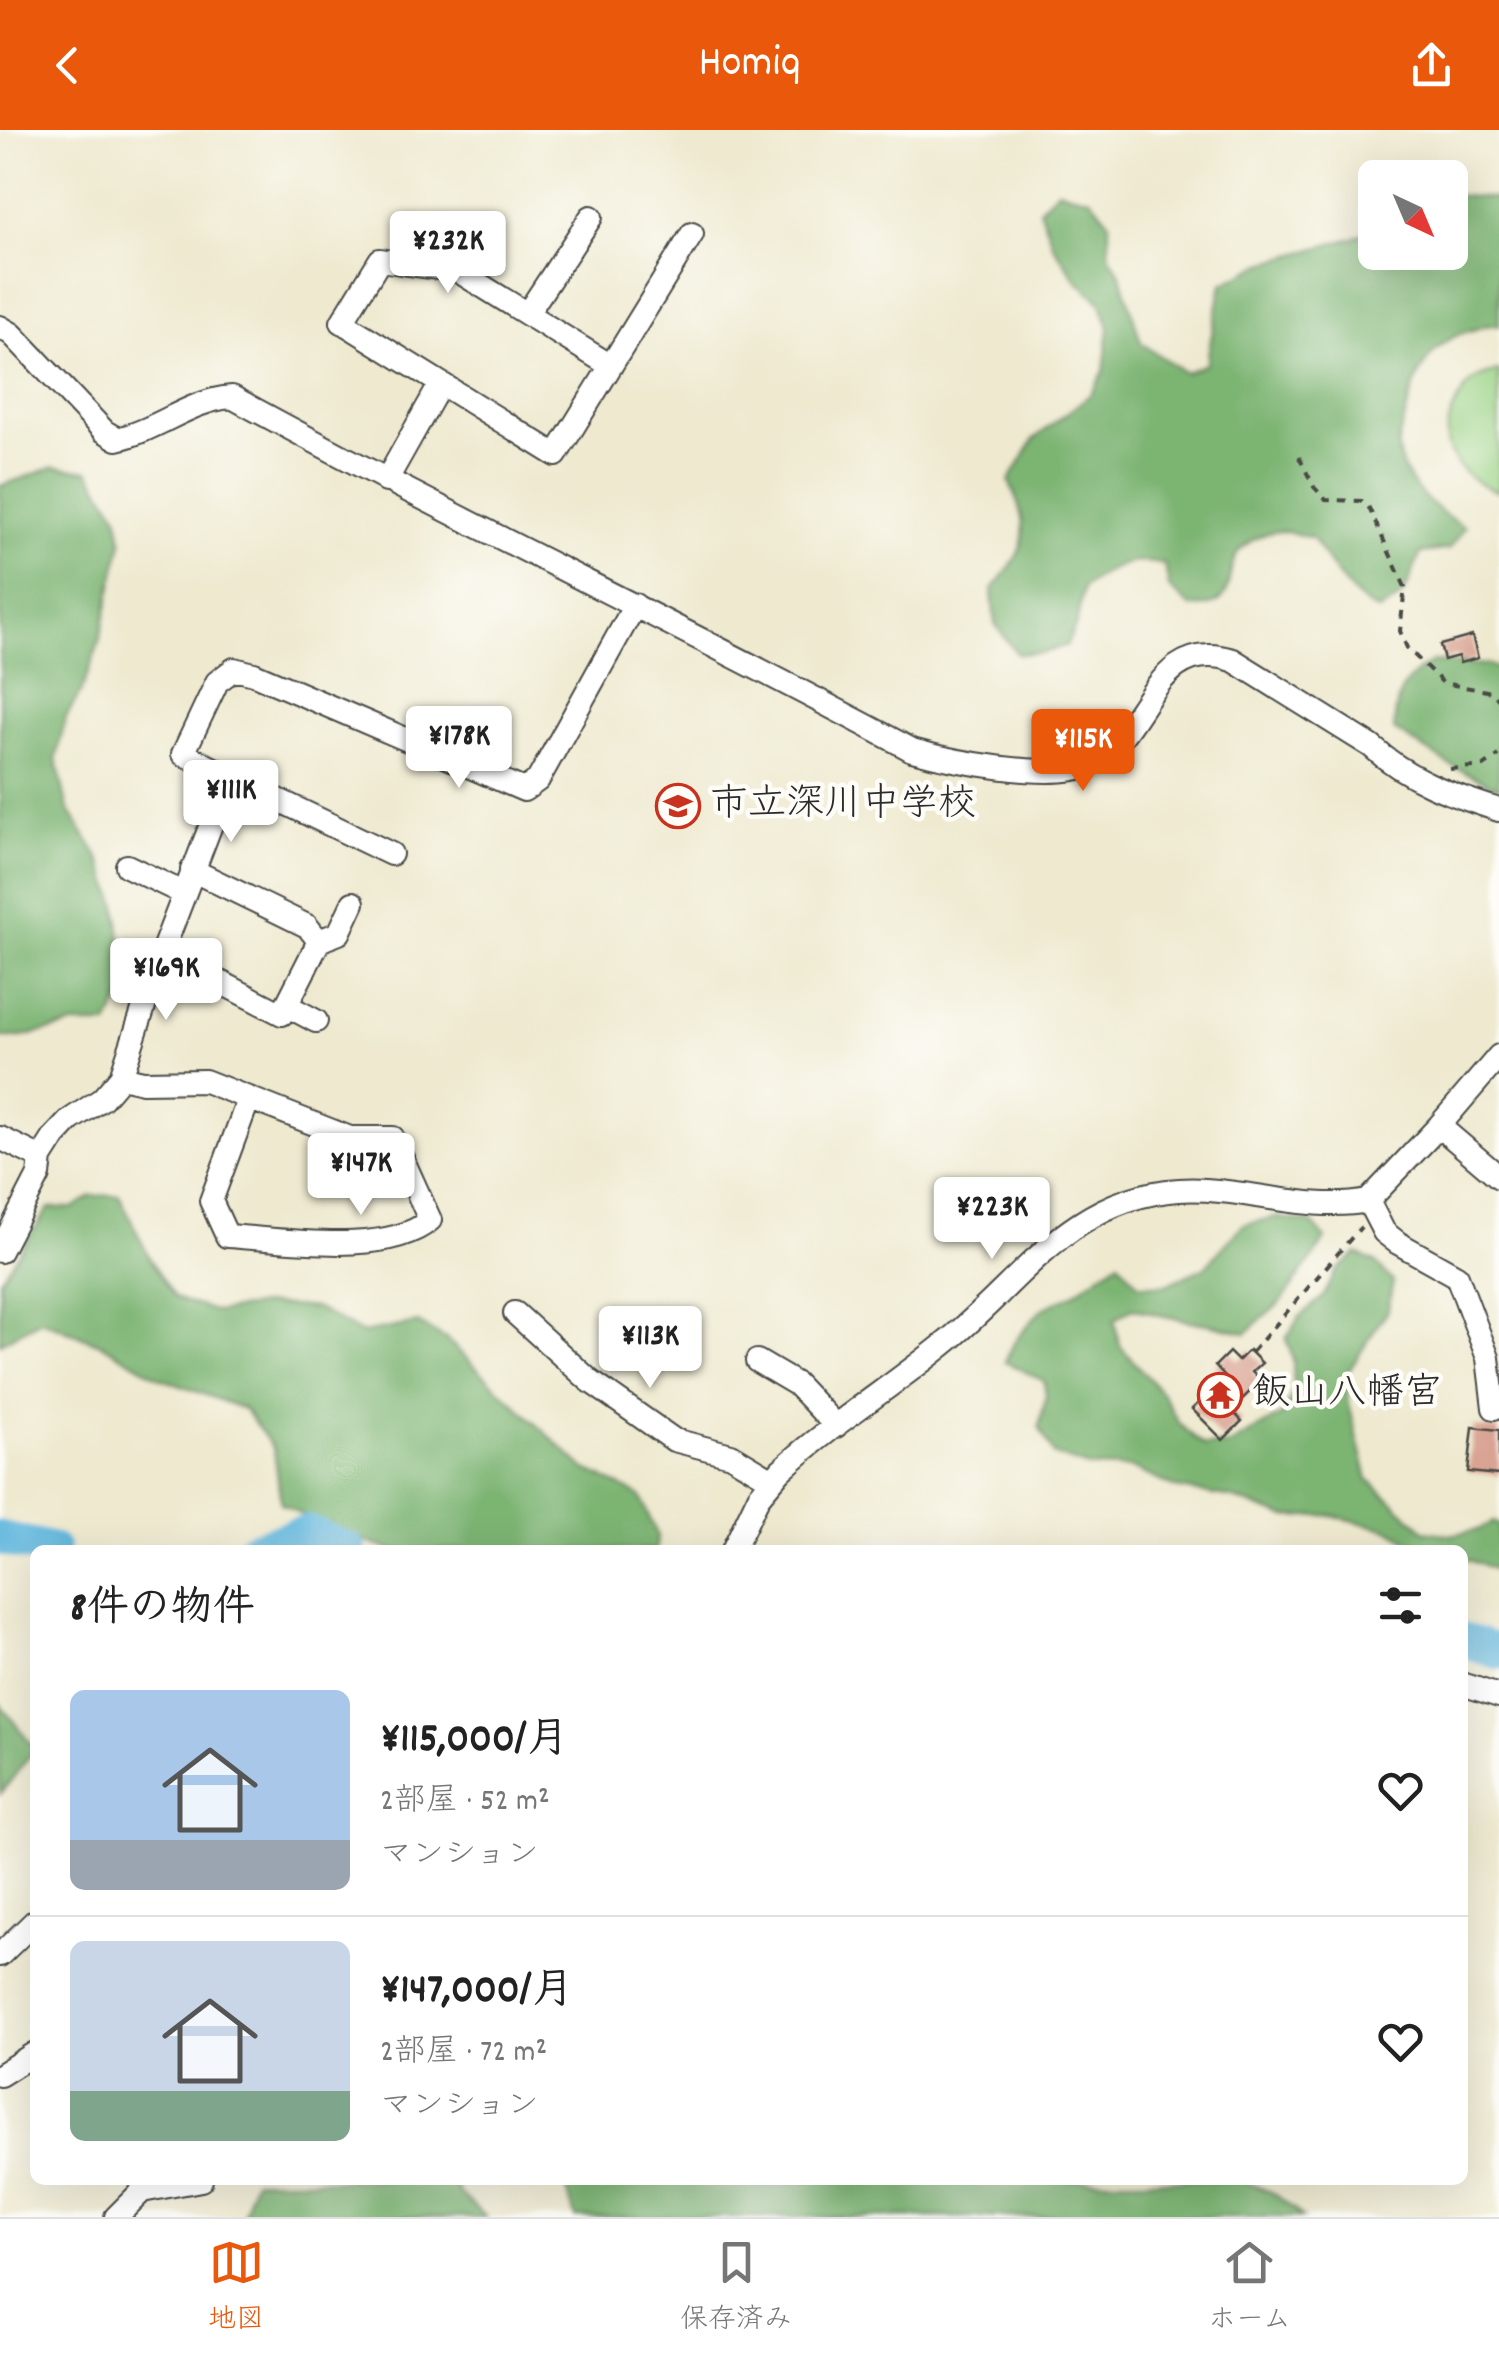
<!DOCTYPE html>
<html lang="ja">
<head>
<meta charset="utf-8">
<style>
	:root { --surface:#fff; --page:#f2f2f2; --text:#222; --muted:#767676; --line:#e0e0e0; --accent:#ea580c }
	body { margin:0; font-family:Dekko,"Klee One",sans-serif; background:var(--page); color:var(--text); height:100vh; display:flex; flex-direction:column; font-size:38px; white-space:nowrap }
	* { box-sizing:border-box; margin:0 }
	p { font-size:32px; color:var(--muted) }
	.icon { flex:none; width:55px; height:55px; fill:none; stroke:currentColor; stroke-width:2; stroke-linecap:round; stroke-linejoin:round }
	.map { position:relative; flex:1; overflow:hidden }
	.panel { position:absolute; left:30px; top:1415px; width:1438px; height:640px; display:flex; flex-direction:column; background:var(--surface); border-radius:15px; box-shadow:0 10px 40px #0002 }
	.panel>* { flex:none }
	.needle { width:65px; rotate:136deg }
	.tools { position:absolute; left:1358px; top:30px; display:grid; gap:20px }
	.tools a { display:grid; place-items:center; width:110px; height:110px; border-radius:15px; background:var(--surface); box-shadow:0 10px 40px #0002; font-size:50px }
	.price { position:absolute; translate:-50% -85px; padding:0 22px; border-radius:10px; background:#fff; color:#222; font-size:32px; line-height:65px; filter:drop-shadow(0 2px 5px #0008) }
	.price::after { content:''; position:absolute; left:50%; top:60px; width:30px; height:22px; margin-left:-15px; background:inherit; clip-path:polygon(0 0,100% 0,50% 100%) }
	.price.current { background:var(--accent); color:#fff }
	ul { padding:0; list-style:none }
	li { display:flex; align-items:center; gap:30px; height:250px; padding:0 40px }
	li+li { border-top:2px solid var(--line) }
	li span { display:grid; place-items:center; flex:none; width:280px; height:200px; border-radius:15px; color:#555 }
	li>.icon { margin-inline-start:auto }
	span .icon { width:120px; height:120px; fill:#fffc; stroke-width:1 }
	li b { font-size:42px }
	h2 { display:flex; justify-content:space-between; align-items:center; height:120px; padding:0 40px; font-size:42px }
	header { display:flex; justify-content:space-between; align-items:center; height:130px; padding:0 40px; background:var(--accent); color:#fff; font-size:45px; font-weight:600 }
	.dock { display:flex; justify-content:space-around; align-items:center; height:140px; border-top:2px solid var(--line); background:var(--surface); font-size:28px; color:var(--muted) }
	.dock a { display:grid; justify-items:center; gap:5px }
	.dock .current { color:var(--accent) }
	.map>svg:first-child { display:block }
	.green { fill:#9ad285; stroke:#627e58; stroke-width:2.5 }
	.forest { fill:#7bb472; stroke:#53704e; stroke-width:2.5 }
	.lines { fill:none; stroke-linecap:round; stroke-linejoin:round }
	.river { stroke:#61b7de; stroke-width:35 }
	.building { fill:#d9a393 }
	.street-casing { stroke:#484844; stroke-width:26 }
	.path { stroke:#484844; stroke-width:4; stroke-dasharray:8 8; stroke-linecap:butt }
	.street { stroke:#fff; stroke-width:22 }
	.labels { text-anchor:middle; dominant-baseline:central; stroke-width:9; stroke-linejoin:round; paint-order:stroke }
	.poi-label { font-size:38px; fill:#2b2b2b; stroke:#fdfcf7; text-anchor:start }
</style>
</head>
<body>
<header><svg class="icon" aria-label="back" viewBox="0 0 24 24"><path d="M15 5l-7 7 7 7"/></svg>Homiq<svg class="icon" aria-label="share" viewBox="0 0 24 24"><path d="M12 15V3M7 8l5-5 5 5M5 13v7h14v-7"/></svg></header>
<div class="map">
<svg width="1499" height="2087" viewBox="0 0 1499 2087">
	<rect width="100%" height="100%" fill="#fdfcf7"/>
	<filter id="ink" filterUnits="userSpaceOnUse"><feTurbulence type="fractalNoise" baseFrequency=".01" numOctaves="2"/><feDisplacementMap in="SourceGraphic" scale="20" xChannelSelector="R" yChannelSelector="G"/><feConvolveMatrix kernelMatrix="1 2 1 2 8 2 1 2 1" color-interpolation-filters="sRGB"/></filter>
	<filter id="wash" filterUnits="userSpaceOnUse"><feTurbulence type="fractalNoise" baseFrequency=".0048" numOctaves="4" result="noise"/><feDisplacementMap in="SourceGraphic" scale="40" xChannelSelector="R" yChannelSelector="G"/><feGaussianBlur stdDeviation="2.25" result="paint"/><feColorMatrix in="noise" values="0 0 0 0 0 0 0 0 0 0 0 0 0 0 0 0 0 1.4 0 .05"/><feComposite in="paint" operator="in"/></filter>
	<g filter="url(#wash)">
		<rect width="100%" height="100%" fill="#eee9cf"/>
		<!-- green -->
		<path class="green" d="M1499 241V362C1478 354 1460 344 1450 322 1440 300 1457 263 1476 249 1482 245 1492 243 1499 241Z"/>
		<!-- forest -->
		<path class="forest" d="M1058 60 1090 68 1109 91V125L1121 145 1141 213 1185 243 1206 234 1222 154 1264 133 1353 108 1375 98V122H1450V65L1499 69V196C1488 193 1480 198 1469 201 1427 213 1414 248 1405 288 1402 296 1397 308 1398 317 1400 353 1437 381 1465 397L1449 419 1421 423C1405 453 1414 465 1378 481 1349 467 1330 434 1312 408 1303 406 1290 401 1280 401 1264 402 1239 414 1234 430 1224 460 1234 476 1191 477L1169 458 1165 435C1131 426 1110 437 1083 458L1077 492 1067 515 1043 523 1017 524 995 494 992 460C1028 417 1032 404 1009 351L1034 309 1091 264 1104 241 1109 197 1100 171 1078 152 1053 115 1039 79Z
			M54 337 89 341 118 386 122 412 99 513 82 560 66 587 56 628 68 679 101 731 117 775 127 858 108 895H73L21 907H0V356Z
			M1432 532 1490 535 1499 540V658L1450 635 1394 600C1397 563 1400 552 1432 532Z
			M119 1065 150 1129 175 1168 217 1182 268 1174 316 1178 362 1203 418 1193 447 1210 583 1338 640 1366 657 1405 656 1420H390L322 1396 281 1373 274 1319 244 1279 160 1248 103 1215 41 1190 0 1213V1149L49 1078H73L91 1066Z
			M1275 1087 1312 1093 1326 1109 1281 1172 1246 1203C1208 1192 1170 1190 1133 1178L1114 1190 1120 1216 1164 1266 1179 1294 1204 1316 1230 1315 1283 1284 1294 1261 1293 1229 1286 1209 1300 1186 1323 1167 1337 1140 1357 1124 1375 1132 1393 1152 1388 1179 1346 1245 1349 1274 1368 1349 1425 1401 1450 1405 1478 1400 1494 1392 1499 1395V1441L1463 1428 1462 1420H1424L1390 1400 1331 1385 1286 1387 1232 1368 1176 1358 1132 1338 1088 1337 1054 1325 1039 1297 1046 1267 1044 1251 1005 1232 1016 1209 1041 1180 1073 1164 1119 1131 1139 1155H1166L1204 1138 1243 1095Z
			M0 1574 35 1619 0 1664Z
			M254 2050H455L458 2062 486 2087H243Z
			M564 2050H1240L1274 2063 1303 2087H575Z"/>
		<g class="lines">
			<!-- river -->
			<path class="river" d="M0 1408 52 1420
				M252 1420 307 1402 349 1420
				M1462 1510 1499 1522"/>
		</g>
		<g id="blocks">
			<!-- building -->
			<path class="building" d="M1472 506 1478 528 1460 533 1458 526 1444 530 1440 515Z
				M1249 1220 1262 1233 1252 1242 1261 1251 1231 1280 1242 1291 1223 1310 1192 1279 1225 1247 1215 1236 1229 1222 1238 1231Z
				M1473 1297 1499 1300V1345L1468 1342Z"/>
		</g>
	</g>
	<g filter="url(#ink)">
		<use href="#blocks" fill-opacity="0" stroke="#484844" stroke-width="2.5"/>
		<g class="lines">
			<defs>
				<path id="street" d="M527 184 591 87
					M0 197 12 204 104 301 117 309C158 300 190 270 232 267 456 390 687 498 912 620 951 631 1051 651 1088 635 1147 608 1152 504 1233 530L1371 616C1408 650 1452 665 1499 680
					M611 236 458 141 380 130 342 192 556 325 692 104
					M386 351 440 255
					M391 724 183 624 217 552 234 539 254 544 524 660 538 650 635 475
					M127 736 183 763
					M319 811 339 803 353 773
					M162 822 282 884 319 811 307 796 192 740
					M286 875 316 891
					M121 947 143 952 205 951 350 1008H393L430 1090C387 1127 282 1109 227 1106L211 1071 249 968
					M1439 996 1499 1047
					M0 1008 41 1028
					M1368 1071 1384 1102 1398 1113 1457 1146 1488 1228 1494 1278
					M0 1121 39 1045 41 1028 55 1006 70 990 102 969 121 947 162 822 229 648
					M515 1183 590 1251 674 1310 731 1325 771 1349
					M757 1231 796 1254 836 1296
					M733 1420 759 1366 781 1340C834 1292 895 1255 949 1210 1024 1148 1072 1067 1179 1060 1241 1056 1307 1083 1368 1071L1439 996 1499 926
					M1462 1554 1499 1566
					M0 1825 35 1791
					M0 1945 35 1923
					M116 2087 142 2061 201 2050"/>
			</defs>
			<!-- street casing -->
			<use href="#street" class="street-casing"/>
			<!-- path -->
			<path class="path" d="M1299 327 1314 357 1326 370 1362 371 1369 378 1405 457 1400 501 1407 518 1443 553 1492 562 1499 570
				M1450 639 1484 636 1499 625
				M1252 1222 1361 1097"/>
			<!-- street -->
			<use href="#street" class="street"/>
		</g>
	</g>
	<!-- icons -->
	<defs>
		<symbol id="school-ring" viewBox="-11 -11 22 22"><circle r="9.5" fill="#fdfcf7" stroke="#c8321e" stroke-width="1.5"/><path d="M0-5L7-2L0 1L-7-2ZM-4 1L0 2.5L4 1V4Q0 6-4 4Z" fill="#c8321e"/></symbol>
		<symbol id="temple-ring" viewBox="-11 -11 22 22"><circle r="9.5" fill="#fdfcf7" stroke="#c8321e" stroke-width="1.5"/><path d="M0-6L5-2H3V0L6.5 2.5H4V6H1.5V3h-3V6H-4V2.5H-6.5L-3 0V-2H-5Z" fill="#c8321e"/></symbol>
	</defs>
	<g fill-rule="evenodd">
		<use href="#school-ring" x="653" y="651" width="50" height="50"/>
		<use href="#temple-ring" x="1195" y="1240" width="50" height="50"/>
	</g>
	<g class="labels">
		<!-- poi labels -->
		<g class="poi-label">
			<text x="710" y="676">市立深川中学校</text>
			<text x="1252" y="1265">飯山八幡宮</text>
		</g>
	</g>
</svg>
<div class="tools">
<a><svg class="needle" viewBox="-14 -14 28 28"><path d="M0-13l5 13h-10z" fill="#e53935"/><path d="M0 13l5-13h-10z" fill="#767676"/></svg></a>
</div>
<b class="price" style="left:448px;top:166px">¥232K</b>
<b class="price" style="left:459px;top:661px">¥178K</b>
<b class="price current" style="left:1083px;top:664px">¥115K</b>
<b class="price" style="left:231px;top:715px">¥111K</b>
<b class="price" style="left:166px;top:893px">¥169K</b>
<b class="price" style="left:361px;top:1088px">¥147K</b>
<b class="price" style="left:992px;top:1132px">¥223K</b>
<b class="price" style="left:650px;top:1261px">¥113K</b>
<section class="panel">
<h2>8件の物件<svg class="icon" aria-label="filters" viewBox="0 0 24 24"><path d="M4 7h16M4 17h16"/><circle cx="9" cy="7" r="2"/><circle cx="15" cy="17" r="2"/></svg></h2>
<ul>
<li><span style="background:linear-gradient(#a9c7e8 75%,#9aa5b1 0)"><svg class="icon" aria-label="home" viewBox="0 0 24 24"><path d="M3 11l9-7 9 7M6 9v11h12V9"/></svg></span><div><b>¥115,000/月</b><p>2部屋 · 52 m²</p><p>マンション</p></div><svg class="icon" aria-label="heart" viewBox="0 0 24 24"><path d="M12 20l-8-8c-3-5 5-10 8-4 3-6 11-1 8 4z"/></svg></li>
<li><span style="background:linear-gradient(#c9d6e8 75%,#7fa58c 0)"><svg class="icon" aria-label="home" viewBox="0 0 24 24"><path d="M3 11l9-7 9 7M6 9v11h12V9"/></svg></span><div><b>¥147,000/月</b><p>2部屋 · 72 m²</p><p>マンション</p></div><svg class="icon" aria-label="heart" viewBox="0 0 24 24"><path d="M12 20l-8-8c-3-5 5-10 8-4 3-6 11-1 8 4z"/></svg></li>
</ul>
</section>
</div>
<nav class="dock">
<a class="current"><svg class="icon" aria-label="map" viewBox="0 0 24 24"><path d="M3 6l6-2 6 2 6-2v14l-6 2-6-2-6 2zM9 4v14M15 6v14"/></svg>地図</a>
<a><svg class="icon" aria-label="saved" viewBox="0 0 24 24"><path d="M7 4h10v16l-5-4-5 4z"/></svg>保存済み</a>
<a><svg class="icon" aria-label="home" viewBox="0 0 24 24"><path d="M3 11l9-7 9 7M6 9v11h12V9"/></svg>ホーム</a>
</nav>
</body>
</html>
